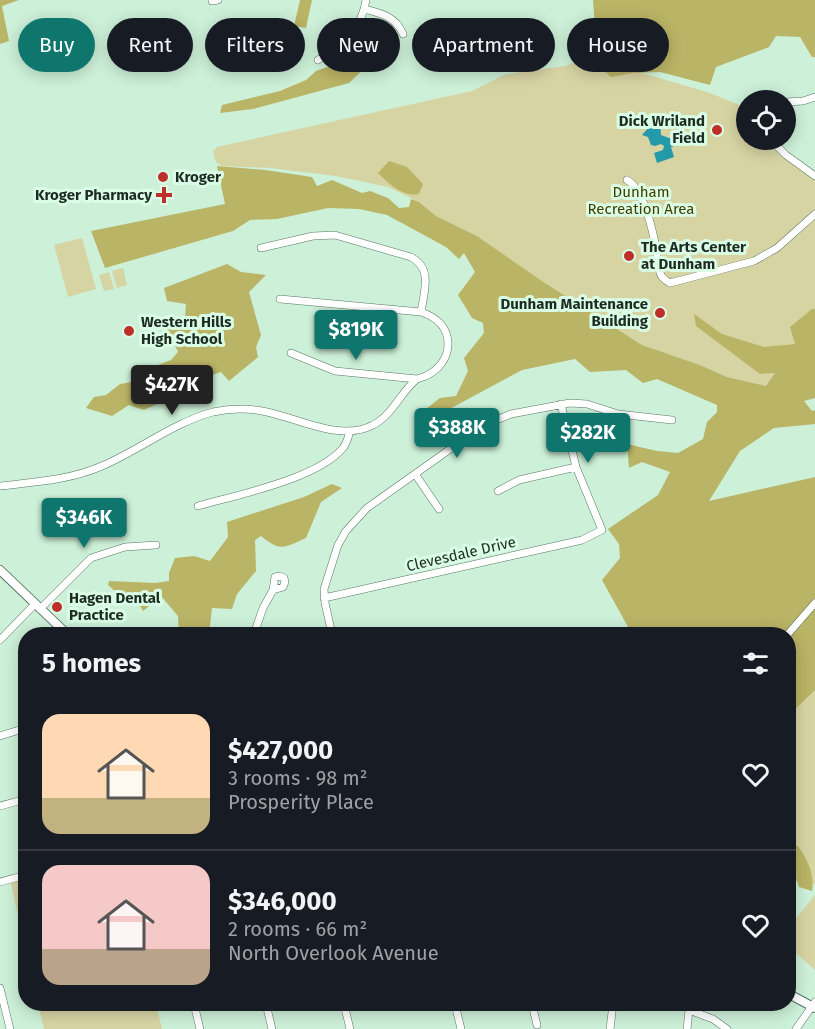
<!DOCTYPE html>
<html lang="en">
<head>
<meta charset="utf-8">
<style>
	:root { --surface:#171b24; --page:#242831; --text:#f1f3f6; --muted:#9ea1a6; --line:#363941; --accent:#0f766e }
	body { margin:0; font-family:"Fira Sans",sans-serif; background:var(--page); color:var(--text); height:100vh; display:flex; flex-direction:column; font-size:22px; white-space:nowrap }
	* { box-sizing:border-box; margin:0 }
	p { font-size:20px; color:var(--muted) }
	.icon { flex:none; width:33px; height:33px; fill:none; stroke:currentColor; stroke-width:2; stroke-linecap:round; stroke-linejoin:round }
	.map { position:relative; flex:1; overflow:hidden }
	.drawer { position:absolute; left:18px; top:627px; width:778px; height:384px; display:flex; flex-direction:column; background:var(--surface); border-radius:24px; box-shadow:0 3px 15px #0003 }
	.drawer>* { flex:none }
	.guide { position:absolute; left:18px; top:18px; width:780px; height:54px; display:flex; gap:12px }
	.fabs { position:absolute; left:736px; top:90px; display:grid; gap:12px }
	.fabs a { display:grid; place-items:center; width:60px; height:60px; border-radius:50%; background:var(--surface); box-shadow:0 3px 15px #0003; font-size:30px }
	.price { position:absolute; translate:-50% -51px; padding:0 14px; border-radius:6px; background:var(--accent); color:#fff; font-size:20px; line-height:39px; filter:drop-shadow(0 2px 3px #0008) }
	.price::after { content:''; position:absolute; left:50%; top:36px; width:18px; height:14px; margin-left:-9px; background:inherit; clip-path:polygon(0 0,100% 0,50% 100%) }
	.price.active { background:#222; color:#fff }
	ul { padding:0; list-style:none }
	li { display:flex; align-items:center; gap:18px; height:150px; padding:0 24px }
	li+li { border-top:2px solid var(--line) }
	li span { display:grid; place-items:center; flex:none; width:168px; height:120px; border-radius:18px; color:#555 }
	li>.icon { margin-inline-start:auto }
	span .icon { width:72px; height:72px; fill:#fffc; stroke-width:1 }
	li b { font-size:26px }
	h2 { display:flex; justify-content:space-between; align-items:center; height:72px; padding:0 24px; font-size:26px }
	.pill { padding:0 21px; border-radius:27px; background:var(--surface); box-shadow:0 3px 15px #0003; font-size:21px; line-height:54px }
	.pill.active { background:var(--accent); color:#fff }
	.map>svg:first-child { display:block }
	.green { fill:#d7d4a4 }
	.forest { fill:#bab466 }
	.water { fill:#2499a8 }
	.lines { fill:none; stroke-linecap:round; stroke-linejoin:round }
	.minor-casing { stroke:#587763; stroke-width:8 }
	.major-casing { stroke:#587763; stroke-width:10 }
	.minor { stroke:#fff; stroke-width:7 }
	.major { stroke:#fff; stroke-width:8 }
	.poi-dot { fill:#be2f2a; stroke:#dafde6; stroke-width:2 }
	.labels { text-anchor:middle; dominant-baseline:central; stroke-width:6; stroke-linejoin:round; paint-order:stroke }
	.poi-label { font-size:15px; font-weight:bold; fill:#1f2c24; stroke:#dafde6; text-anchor:start }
	.park-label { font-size:15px; fill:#433e00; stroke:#dafde6 }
	.street-label { font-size:15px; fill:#1f2c24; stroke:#dafde6 }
</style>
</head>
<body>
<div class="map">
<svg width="815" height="1029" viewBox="0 0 815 1029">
	<rect width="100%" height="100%" fill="#cdf0d8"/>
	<!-- green -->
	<path class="green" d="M588 57 710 93 747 108V140H771L815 176V390L766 386 727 377 700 365 642 345 542 281 477 236 436 216 419 202 388 187 336 176 270 168 222 166 216 162 213 151 217 147 472 91 506 74 565 66Z
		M82 238 96 289 68 297 54 245Z
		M123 268 127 285 117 288 112 271Z
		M109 272 114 289 104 291 99 275Z
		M815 603V885L789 865V634Z
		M25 875V948L10 879Z
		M815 895V970L789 947V927Z
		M38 1004H156L162 1029H44Z"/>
	<!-- forest -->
	<path class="forest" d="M0 0H19L2 6 9 41 0 44Z
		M300 0H312L306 28 294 26Z
		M593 0H815V57H812L800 37 776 36 769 47 716 67 710 85 660 72 633 73 611 77 588 57 595 27Z
		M362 35 375 40 369 64 349 83 253 109 220 113 222 105 280 91 306 80 316 71 333 65Z
		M389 161 407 167 423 184 419 194C404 198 388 183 378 173Z
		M217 166 265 170 312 177 317 186 332 180 362 193 370 191 388 198 399 208 409 207 411 199 419 202 436 216 477 236 542 281 642 345 700 365 727 377 766 386 775 373 760 374 696 326 694 314 722 334 764 347 795 344 790 327 812 309H815V398L804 401 812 411 815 410V424L774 428 740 451 709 501 815 477V690L789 715V634H654L652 627 644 628 642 634H632L602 580 620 558 619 544 608 529 658 495 670 472 642 462 629 468 627 444 657 451 678 453 703 439 707 422 717 412V405L657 379 643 383 626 370 590 372 575 359 522 370 429 420 422 412 440 398 456 396 468 371 464 358 484 333 483 323 472 318 458 295 475 272 464 253 459 259 446 247 387 215 359 209 328 208 277 219 250 220 233 231 105 268 91 231 225 204Z
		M227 264 241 272 266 275 249 292 261 335 256 347 258 357 229 381 221 372 180 386 177 395 144 410 129 405 112 416 86 408 94 397 106 395 120 384 144 380 153 367 171 360 178 352 167 329 185 318 186 304 167 301 164 288Z
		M332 484 342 488 321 502 306 538C284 548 281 552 261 536L255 540 256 571 237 594 232 609 212 608 209 634H179L178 616 161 596 143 611 139 604C126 604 117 593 108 585L109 581 155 583 169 581V573L175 558 194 556 210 561 228 537 227 522 304 497Z
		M789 844 798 846C807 859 815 874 812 891L799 887 792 867 789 865Z"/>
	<!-- water -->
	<path class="water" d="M660 124 661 135 669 138 676 137 679 145 671 147 674 157 657 163 654 153 663 150 664 146 661 144 655 146 651 145 648 137 642 135 651 125Z"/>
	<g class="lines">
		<defs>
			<path id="minor" d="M212 1 218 0
				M364 9C381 13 396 17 403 34
				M318 60C342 47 362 28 366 0
				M786 102 803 101 815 97
				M771 140 786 155 815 176
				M627 180C643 188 653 231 656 249 658 258 657 269 662 277 663 278 668 282 670 283L754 261 777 248 815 214
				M261 248 313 236 335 235 411 257C433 268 424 292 421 312
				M291 353 335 371 417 379
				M415 474 439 509
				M0 486C35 482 70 480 102 466 139 450 175 422 213 412 231 408 250 408 267 412 300 419 341 442 373 425 393 415 401 391 417 379 420 378 423 377 426 376 438 370 448 359 448 344 448 327 436 317 421 312L280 299
				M498 491 519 480 576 467
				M198 506C237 495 317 479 343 448 347 443 348 438 350 431
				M324 598 569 543 582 540 602 530 576 467 561 404
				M40 609 91 558 125 547 156 545
				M254 634 263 608 273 590 275 577 280 576 284 578 285 582 283 587 273 590
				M332 634 325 603 324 589 338 545 346 531 367 508 484 425 511 414 570 403 587 404 618 414 672 420
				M788 634 815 603
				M0 640 35 604
				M0 736 26 728
				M0 806 26 799
				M0 882 26 875
				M0 988 10 1029
				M194 1004 200 1029
				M266 1004 272 1029
				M344 1004 350 1029
				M455 1004 461 1029
				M532 1004 537 1025
				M610 1029 613 1004
				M687 1029 689 1010 713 1019 727 1029
				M796 1029 815 1002"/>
			<path id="major" d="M0 570 67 634
				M789 994 815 1008"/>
		</defs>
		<!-- minor casing -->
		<use href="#minor" class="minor-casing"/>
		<!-- major casing -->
		<use href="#major" class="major-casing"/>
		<!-- minor -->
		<use href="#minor" class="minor"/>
		<!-- major -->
		<use href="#major" class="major"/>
	</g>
	<!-- markers -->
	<g class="poi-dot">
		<circle cx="717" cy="130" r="6"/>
		<circle cx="163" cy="177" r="6"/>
		<path d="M161 186h6v6h6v6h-6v6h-6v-6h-6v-6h6z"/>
		<circle cx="629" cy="256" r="6"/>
		<circle cx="660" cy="313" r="6"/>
		<circle cx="129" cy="331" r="6"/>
		<circle cx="57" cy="607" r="6"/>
	</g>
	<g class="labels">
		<!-- poi labels -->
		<g class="poi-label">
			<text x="705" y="121" text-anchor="end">Dick Wriland<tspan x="705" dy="17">Field</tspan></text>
			<text x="175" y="177">Kroger</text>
			<text x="152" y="195" text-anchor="end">Kroger Pharmacy</text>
			<text x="641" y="247">The Arts Center<tspan x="641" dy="17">at Dunham</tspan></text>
			<text x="648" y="304" text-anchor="end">Dunham Maintenance<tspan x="648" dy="17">Building</tspan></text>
			<text x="141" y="322">Western Hills<tspan x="141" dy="17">High School</tspan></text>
			<text x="69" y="598">Hagen Dental<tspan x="69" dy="17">Practice</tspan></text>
		</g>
		<!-- park labels -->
		<g class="park-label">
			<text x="641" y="192">Dunham<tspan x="641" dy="17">Recreation Area</tspan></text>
		</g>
		<!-- street labels -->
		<g class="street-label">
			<text transform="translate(461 554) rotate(-13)">Clevesdale Drive</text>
		</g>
	</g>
</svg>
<div class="fabs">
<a><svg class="icon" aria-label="locate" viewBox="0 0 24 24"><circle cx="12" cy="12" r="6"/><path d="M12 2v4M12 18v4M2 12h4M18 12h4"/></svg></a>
</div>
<b class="price" style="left:356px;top:361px">$819K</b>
<b class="price active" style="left:172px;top:416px">$427K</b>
<b class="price" style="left:457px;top:459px">$388K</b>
<b class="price" style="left:588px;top:464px">$282K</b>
<b class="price" style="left:84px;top:549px">$346K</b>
<div class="guide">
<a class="pill active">Buy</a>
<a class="pill">Rent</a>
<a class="pill">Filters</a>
<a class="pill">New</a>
<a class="pill">Apartment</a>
<a class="pill">House</a>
</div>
<section class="drawer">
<h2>5 homes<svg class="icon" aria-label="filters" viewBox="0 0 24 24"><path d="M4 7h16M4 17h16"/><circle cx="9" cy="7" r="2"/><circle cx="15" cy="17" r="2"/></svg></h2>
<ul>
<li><span style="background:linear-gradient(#ffd9b3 70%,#c2b280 0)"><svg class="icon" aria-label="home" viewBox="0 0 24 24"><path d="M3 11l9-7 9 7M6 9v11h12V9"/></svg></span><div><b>$427,000</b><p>3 rooms · 98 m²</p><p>Prosperity Place</p></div><svg class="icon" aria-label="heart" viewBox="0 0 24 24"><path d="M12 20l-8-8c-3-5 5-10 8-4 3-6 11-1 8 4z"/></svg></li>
<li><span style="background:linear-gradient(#f6c9c9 70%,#b9a48a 0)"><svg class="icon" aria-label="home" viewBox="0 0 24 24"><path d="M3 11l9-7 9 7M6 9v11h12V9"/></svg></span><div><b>$346,000</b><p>2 rooms · 66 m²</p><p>North Overlook Avenue</p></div><svg class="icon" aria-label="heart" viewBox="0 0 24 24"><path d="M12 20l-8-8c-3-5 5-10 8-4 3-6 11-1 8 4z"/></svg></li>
</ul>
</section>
</div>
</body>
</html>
